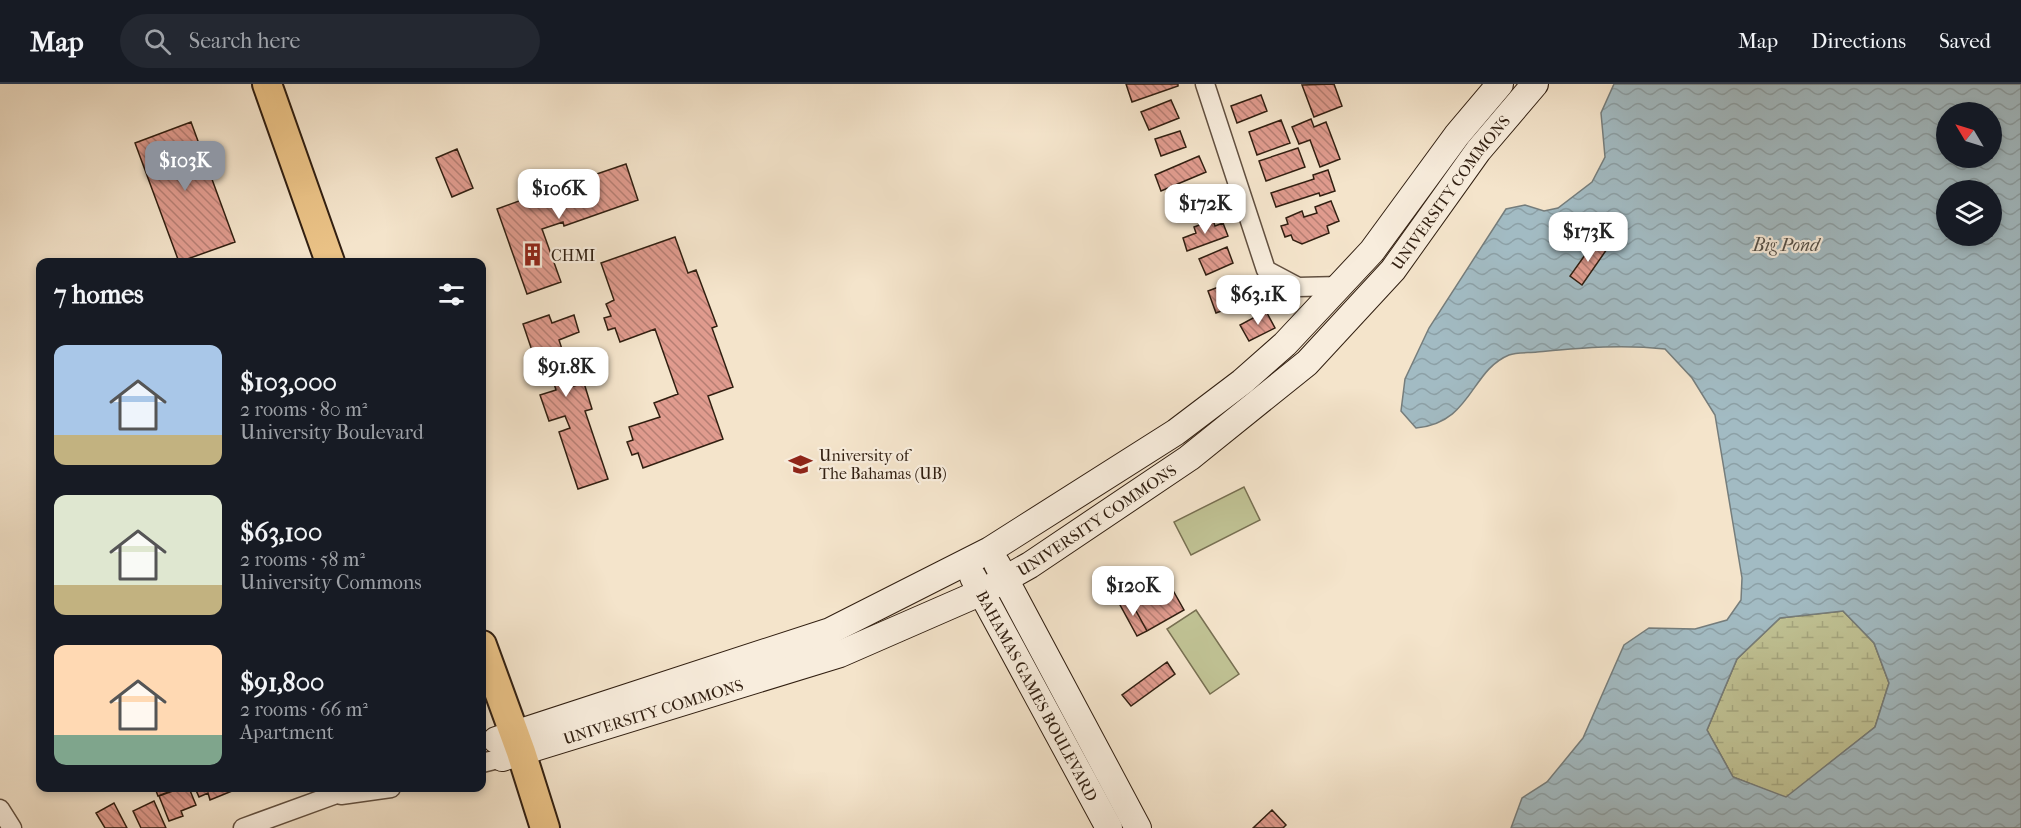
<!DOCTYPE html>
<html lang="en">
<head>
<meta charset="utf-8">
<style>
	:root { --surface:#171b24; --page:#242831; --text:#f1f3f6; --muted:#9ea1a6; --line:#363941; --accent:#8c9099 }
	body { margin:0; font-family:"IM FELL French Canon",serif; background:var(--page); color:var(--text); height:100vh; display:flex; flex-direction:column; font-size:22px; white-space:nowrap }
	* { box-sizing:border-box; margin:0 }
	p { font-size:20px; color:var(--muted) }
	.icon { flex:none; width:33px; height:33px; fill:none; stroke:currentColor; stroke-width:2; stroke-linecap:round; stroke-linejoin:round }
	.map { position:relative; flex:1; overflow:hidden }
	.sheet { position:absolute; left:36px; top:174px; width:450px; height:534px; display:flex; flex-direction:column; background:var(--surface); border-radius:12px; box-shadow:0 3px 9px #0003 }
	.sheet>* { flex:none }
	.needle { width:39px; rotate:308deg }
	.buttons { position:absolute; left:1936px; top:18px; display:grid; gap:12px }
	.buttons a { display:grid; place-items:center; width:66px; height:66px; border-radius:50%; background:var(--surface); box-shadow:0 3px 9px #0003; font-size:30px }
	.price { position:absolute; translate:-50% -51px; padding:0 14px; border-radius:12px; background:#fff; color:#222; font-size:20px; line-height:39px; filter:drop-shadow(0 2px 3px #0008) }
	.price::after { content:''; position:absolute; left:50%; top:36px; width:18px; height:14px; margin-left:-9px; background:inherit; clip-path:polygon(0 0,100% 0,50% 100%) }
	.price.active { background:var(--accent); color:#fff }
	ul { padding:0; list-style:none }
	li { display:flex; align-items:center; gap:18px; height:150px; padding:0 18px }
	li span { display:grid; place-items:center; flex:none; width:168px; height:120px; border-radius:12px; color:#555 }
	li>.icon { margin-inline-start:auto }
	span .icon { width:72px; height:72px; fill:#fffc; stroke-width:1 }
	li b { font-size:26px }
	h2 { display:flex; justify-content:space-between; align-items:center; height:72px; padding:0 18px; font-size:26px }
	header { display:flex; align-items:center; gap:36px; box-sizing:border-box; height:84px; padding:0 30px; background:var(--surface); border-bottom:2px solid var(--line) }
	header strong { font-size:28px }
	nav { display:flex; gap:33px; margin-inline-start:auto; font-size:21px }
	.search { width:420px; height:54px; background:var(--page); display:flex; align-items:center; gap:15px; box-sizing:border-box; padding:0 21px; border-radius:33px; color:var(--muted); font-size:22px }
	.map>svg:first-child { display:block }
	.wetland { fill:url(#wetland-marsh); stroke:#787052; stroke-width:1.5 }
	.garden { fill:#c0c294; stroke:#787052; stroke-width:1.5 }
	.water { fill:url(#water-waves); stroke:#757d7c; stroke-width:1.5; fill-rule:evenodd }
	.building { fill:url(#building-back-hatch); stroke:#311f11; stroke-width:1.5 }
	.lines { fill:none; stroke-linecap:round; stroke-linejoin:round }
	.street-casing { stroke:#625040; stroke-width:21 }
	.secondary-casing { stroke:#311f11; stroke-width:28 }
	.primary-casing { stroke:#311f11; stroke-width:32 }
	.street { stroke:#f8eddd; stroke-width:18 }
	.secondary { stroke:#f8eddd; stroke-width:26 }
	.primary { stroke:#eac286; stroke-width:28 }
	.labels { text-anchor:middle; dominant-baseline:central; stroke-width:4.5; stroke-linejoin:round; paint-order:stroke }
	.street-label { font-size:16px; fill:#311f11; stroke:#f8eddd }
	.poi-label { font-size:16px; fill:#311f11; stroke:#f8eddd; text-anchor:start }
	.water-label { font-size:18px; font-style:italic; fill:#534e46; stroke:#f8eddd }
</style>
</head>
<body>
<header>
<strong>Map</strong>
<div class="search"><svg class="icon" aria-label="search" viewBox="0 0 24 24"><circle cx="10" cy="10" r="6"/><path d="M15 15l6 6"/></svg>Search here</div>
<nav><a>Map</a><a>Directions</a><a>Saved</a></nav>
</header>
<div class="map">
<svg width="2021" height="744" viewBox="0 0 2021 744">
	<defs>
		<pattern id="wetland-marsh" width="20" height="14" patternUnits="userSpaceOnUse" patternTransform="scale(1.5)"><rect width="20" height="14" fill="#c0c294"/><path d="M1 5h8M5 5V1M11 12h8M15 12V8" fill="none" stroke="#a5a67f"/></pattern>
		<pattern id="water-waves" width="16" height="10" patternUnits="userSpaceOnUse" patternTransform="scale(1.5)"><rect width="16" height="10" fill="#a2bbc3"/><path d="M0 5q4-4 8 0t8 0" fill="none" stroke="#8ca0a6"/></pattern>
		<pattern id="building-back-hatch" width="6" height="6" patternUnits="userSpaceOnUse" patternTransform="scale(1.5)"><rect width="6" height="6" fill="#e09b8e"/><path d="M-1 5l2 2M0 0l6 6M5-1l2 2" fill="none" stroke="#b67e73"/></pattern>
	</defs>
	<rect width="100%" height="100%" fill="#f4e4cb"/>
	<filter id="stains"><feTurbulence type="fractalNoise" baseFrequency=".00333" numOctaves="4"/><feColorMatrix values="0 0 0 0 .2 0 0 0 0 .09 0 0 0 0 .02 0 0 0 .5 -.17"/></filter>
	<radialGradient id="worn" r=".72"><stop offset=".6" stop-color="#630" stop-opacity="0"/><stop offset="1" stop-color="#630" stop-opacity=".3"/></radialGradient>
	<!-- wetland -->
	<path class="wetland" d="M1843 527 1874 559 1889 599 1875 643 1786 714 1733 693 1707 646 1737 575 1780 534Z"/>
	<!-- garden -->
	<path class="garden" d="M1244 403 1260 436 1191 471 1174 438Z
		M1196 526 1239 590 1210 610 1167 545Z"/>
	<!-- water -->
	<path class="water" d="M1614 0H2021V744H1511L1522 714 1547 698 1583 654 1624 561 1649 544 1695 545 1727 536 1741 516 1742 494 1715 331 1692 294 1665 265C1620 260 1581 264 1537 268 1529 269 1517 268 1509 271 1470 287 1472 339 1416 344L1401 327 1405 295 1429 244 1506 125 1525 121 1544 127 1558 124 1592 98 1605 73 1601 29ZM1947 28H1992V74H1947ZM1947 106H1992V152H1947ZM1843 527 1874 559 1889 599 1875 643 1786 713 1733 693 1707 646 1737 575 1780 534Z"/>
	<!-- building -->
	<path class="building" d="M1126 0H1178V2L1132 18Z
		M1334 0 1342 22 1314 33 1302 1Z
		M1261 11 1267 27 1237 39 1231 22Z
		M1171 16 1179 34 1149 46 1141 28Z
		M1311 35 1314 43 1326 38 1340 75 1320 83 1310 56 1299 60 1292 43Z
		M1281 36 1290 59 1257 71 1249 48Z
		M191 38 235 158 179 178 135 59Z
		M1180 47 1186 63 1161 72 1155 55Z
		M1298 64 1305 83 1266 97 1259 77Z
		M457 65 473 104 452 113 436 74Z
		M1199 72 1206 88 1161 107 1155 91Z
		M626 80 638 116 564 142 563 138 542 145 561 198 527 210 497 125 530 113 531 117 551 110 550 106Z
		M1328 86 1335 107 1320 112 1319 109 1276 123 1271 109 1314 95 1313 91Z
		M1210 102 1220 127 1199 135 1196 129 1177 136 1170 118Z
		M1331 117 1339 137 1327 142 1329 149 1302 160 1293 156 1291 151 1285 153 1281 142 1288 140 1286 134 1302 127 1304 133 1317 129 1315 123Z
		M1213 136 1215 142 1223 139 1228 152 1187 167 1183 154 1196 149 1194 143Z
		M675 153 688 189 696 186 717 242 712 244 733 303 708 312 723 355 643 384 638 369 632 371 627 358 633 356 629 343 660 333 654 319 678 310 655 245 620 258 615 244 608 246 604 234 611 232 606 220 614 216 601 179Z
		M1595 157 1607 165 1582 201 1570 192Z
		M1227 163 1233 179 1206 191 1199 175Z
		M1240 195 1248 217 1216 229 1208 207Z
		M1266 227 1275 244 1249 257 1240 241Z
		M549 231 552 239 574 231 579 248 559 256 574 302 584 299 592 325 585 327 608 395 578 405 559 348 570 344 565 332 549 337 540 311 556 306 552 293 542 296 523 240Z
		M1166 494 1184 526 1147 547 1129 514Z
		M1129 514 1147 547 1137 552 1119 519Z
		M1167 578 1175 590 1131 622 1122 611Z
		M155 704H179L158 712Z
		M181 704H189L196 721 181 727 183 732 169 737 159 712Z
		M195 704H231L232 707 210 716 208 709 199 713Z
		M154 717 166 744H141L133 727Z
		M114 719 127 744H105L96 729Z
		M1272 726 1286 741 1283 744H1253Z"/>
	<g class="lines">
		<defs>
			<path id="street" d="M1205 0 1266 186 1298 203 1340 202
				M482 679 502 674
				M341 711 391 704
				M0 725 12 744
				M243 744 353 704"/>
			<g id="secondary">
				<path d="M997 480 1138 744"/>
				<path id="s1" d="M973 493 1109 744"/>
				<path d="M496 656 830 547 990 466 1176 348 1242 298 1285 260 1372 167 1457 51 1500 0"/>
				<path id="s2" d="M502 674 840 570 982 508 1030 481 1189 374 1307 279 1393 186 1478 67 1535 0"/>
			</g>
			<path id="primary" d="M267 0 330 178
				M482 561 521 668 545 744"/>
		</defs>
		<!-- street casing -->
		<use href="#street" class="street-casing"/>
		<!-- secondary casing -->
		<use href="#secondary" class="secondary-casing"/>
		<!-- primary casing -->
		<use href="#primary" class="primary-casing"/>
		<!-- street -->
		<use href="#street" class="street"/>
		<!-- secondary -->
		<use href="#secondary" class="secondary"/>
		<!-- primary -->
		<use href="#primary" class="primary"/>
	</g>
	<!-- icons -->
	<defs>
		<symbol id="building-bare" viewBox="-9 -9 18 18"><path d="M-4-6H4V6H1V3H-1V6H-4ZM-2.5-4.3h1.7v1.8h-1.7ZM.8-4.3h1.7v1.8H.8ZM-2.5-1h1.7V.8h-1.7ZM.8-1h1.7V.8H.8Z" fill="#8f2418" stroke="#f8eddd" stroke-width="2.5" paint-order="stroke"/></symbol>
		<symbol id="university-bare" viewBox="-9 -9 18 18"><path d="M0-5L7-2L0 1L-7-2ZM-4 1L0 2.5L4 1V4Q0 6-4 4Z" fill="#8f2418" stroke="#f8eddd" stroke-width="2.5" paint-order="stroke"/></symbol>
	</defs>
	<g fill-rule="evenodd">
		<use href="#building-bare" x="516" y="154" width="33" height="33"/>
		<use href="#university-bare" x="784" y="364" width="33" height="33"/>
	</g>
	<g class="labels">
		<!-- street labels -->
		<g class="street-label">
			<text stroke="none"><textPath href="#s2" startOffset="1130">UNIVERSITY COMMONS</textPath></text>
			<text stroke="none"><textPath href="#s2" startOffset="644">UNIVERSITY COMMONS</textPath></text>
			<text stroke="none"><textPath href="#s1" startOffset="135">BAHAMAS GAMES BOULEVARD</textPath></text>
			<text stroke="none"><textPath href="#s2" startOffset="158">UNIVERSITY COMMONS</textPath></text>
		</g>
		<!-- poi labels -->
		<g class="poi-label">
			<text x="551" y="171">CHMI</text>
			<text x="819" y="371">University of<tspan x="819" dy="18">The Bahamas (UB)</tspan></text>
		</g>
		<!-- water labels -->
		<g class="water-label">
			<text x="1786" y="161">Big Pond</text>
		</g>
	</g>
	<rect width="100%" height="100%" filter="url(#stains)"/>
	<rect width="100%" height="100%" fill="url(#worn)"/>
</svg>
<div class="buttons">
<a><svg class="needle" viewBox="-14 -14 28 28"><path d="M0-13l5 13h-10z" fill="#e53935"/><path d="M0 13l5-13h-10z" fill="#9ea1a6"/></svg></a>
<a><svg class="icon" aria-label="layers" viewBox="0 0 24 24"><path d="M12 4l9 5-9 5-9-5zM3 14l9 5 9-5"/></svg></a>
</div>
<b class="price active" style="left:185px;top:108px">$103K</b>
<b class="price" style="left:559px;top:136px">$106K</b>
<b class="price" style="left:1205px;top:151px">$172K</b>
<b class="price" style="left:1588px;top:179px">$173K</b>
<b class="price" style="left:1258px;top:242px">$63.1K</b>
<b class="price" style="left:566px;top:314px">$91.8K</b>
<b class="price" style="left:1133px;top:533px">$120K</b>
<section class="sheet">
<h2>7 homes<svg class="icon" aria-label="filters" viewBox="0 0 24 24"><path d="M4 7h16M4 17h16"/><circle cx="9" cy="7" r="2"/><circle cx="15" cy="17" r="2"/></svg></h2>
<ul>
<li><span style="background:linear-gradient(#a9c7e8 75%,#c2b280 0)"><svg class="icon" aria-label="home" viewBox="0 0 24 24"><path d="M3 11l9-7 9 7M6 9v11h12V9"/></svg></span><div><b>$103,000</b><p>2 rooms · 80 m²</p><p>University Boulevard</p></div></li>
<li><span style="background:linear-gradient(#dfe7d0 75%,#c2b280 0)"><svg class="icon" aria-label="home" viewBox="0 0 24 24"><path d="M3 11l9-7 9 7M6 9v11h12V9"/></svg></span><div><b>$63,100</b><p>2 rooms · 58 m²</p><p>University Commons</p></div></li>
<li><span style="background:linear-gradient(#ffd9b3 75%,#7fa58c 0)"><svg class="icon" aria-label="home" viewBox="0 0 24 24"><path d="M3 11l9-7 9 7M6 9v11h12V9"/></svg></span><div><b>$91,800</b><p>2 rooms · 66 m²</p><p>Apartment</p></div></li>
</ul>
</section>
</div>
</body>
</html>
